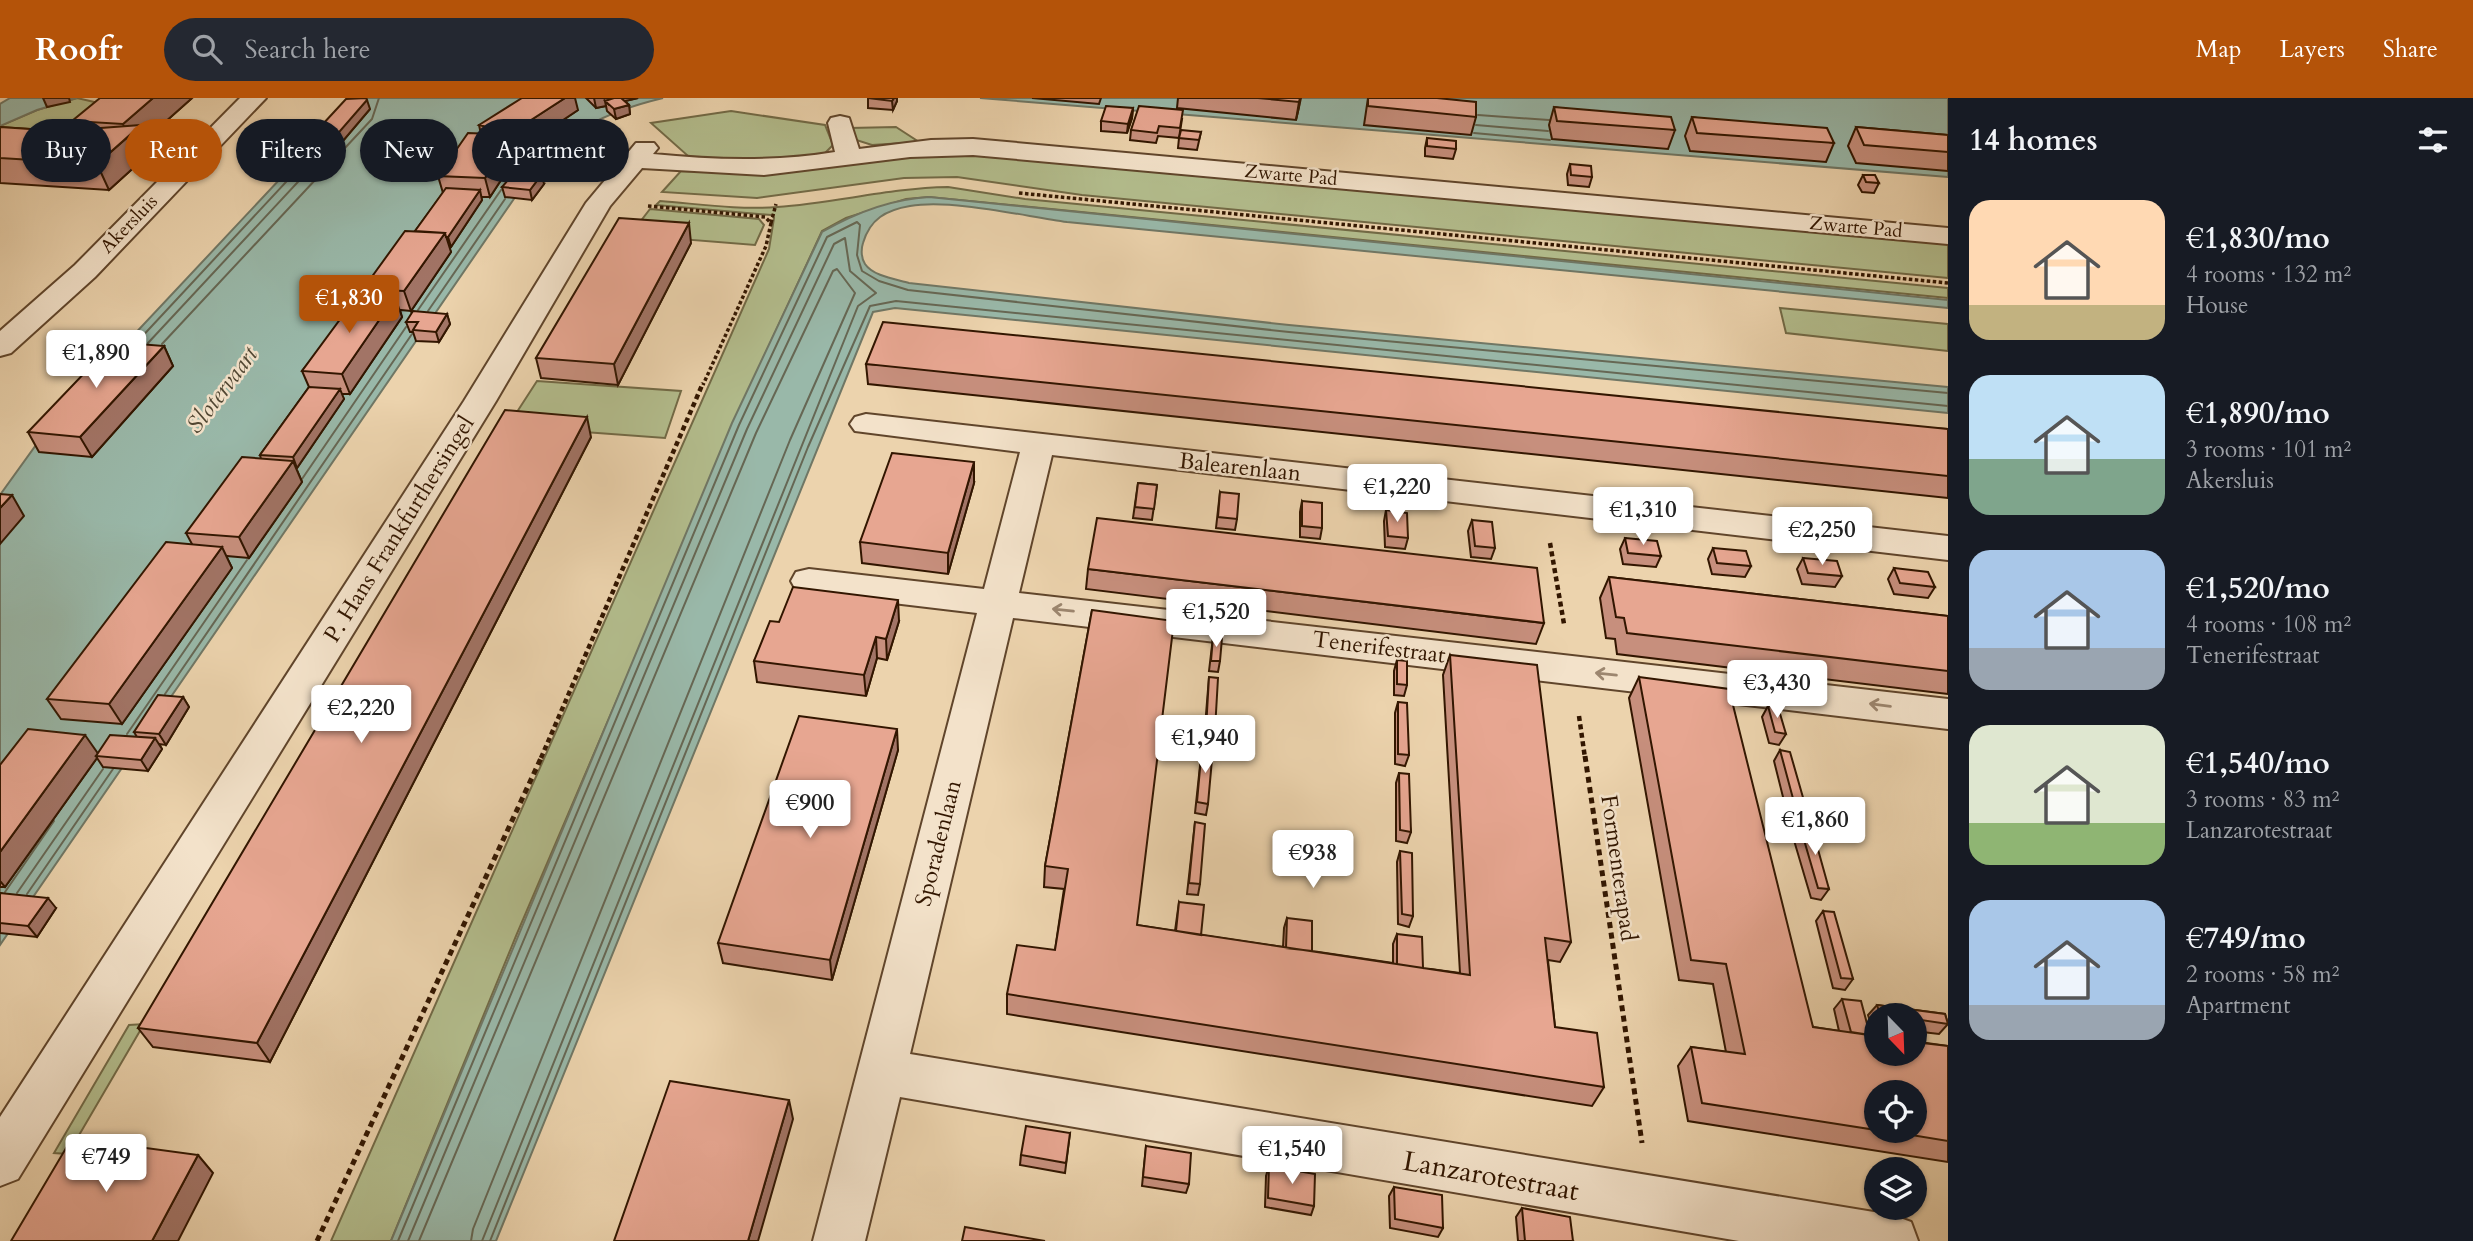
<!DOCTYPE html>
<html lang="en">
<head>
<meta charset="utf-8">
<style>
	:root { --surface:#171b24; --page:#242831; --text:#f1f3f6; --muted:#9ea1a6; --accent:#b45309 }
	body { margin:0; font-family:Cardo,serif; background:var(--page); color:var(--text); height:100vh; display:flex; flex-direction:column; font-size:26px; white-space:nowrap }
	* { box-sizing:border-box; margin:0 }
	p { font-size:23px; color:var(--muted) }
	.icon { flex:none; width:38px; height:38px; fill:none; stroke:currentColor; stroke-width:2; stroke-linecap:round; stroke-linejoin:round }
	.map { position:relative; flex:1; overflow:hidden }
	.side { display:flex; flex-direction:column; background:var(--surface); width:525px }
	.side>* { flex:none }
	.guide { position:absolute; left:21px; top:21px; width:665px; height:63px; display:flex; gap:14px }
	.needle { width:46px; rotate:157deg }
	.controls { position:absolute; left:1864px; top:905px; display:grid; gap:14px }
	.controls a { display:grid; place-items:center; width:63px; height:63px; border-radius:50%; background:var(--surface); box-shadow:0 2px 5px #0004; font-size:35px }
	.price { position:absolute; translate:-50% -60px; padding:0 16px; border-radius:7px; background:#fff; color:#222; font-size:23px; line-height:46px; filter:drop-shadow(0 2px 4px #0008) }
	.price::after { content:''; position:absolute; left:50%; top:42px; width:21px; height:16px; margin-left:-10px; background:inherit; clip-path:polygon(0 0,100% 0,50% 100%) }
	.price.selected { background:var(--accent); color:#fff }
	ul { padding:0; list-style:none }
	li { display:flex; align-items:center; gap:21px; height:175px; padding:0 21px }
	li span { display:grid; place-items:center; flex:none; width:196px; height:140px; border-radius:21px; color:#555 }
	li>.icon { margin-inline-start:auto }
	span .icon { width:84px; height:84px; fill:#fffc; stroke-width:1 }
	li b { font-size:30px }
	h2 { display:flex; justify-content:space-between; align-items:center; height:84px; padding:0 21px; font-size:30px }
	.tag { padding:0 24px; border-radius:32px; background:var(--surface); box-shadow:0 2px 5px #0004; font-size:24px; line-height:63px }
	.tag.selected { background:var(--accent); color:#fff }
	header { display:flex; align-items:center; gap:42px; box-sizing:border-box; height:98px; padding:0 35px; background:var(--accent); color:#fff }
	header strong { font-size:33px }
	nav { display:flex; gap:38px; margin-inline-start:auto; font-size:24px }
	.search { width:490px; height:63px; background:var(--page); display:flex; align-items:center; gap:18px; box-sizing:border-box; padding:0 24px; border-radius:38px; color:var(--muted); font-size:26px }
	main { display:flex; flex:1; min-height:0 }
	.map>svg:first-child { display:block }
	.green { fill:#b3bd8d; stroke:#726a46; stroke-width:2 }
	.water { fill:#99b8a9; stroke:#707765; stroke-width:2 }
	.lines { fill:none; stroke-linecap:round; stroke-linejoin:round }
	.shore { stroke:#666754; stroke-width:2 }
	.minor-casing { stroke:#60452b; stroke-width:4 }
	.path-far2 { stroke:#321600; stroke-width:3.5; stroke-dasharray:3.5 2.5; stroke-linecap:butt }
	.path-far1 { stroke:#321600; stroke-width:4.5; stroke-dasharray:5 3.5; stroke-linecap:butt }
	.path { stroke:#321600; stroke-width:5; stroke-dasharray:6 4.5; stroke-linecap:butt }
	.minor { fill:#f3e2ca; fill-rule:evenodd }
	.wall { fill:#c78f7d; stroke:#321600; stroke-width:2; fill-rule:evenodd }
	.shaded-wall { fill:#a27466; stroke:#321600; stroke-width:2 }
	.building { fill:#e7a691; stroke:#321600; stroke-width:2 }
	.oneway { stroke:#9c866f }
	.labels { text-anchor:middle; dominant-baseline:central; stroke-width:5; stroke-linejoin:round; paint-order:stroke }
	.far-street-label { font-size:19px; fill:#321600; stroke:#f3e2ca }
	.street-label { font-size:23px; fill:#321600; stroke:#f3e2ca }
	.water-label { font-size:24px; font-style:italic; fill:#514733; stroke:#f3e2ca }
	.near-street-label { font-size:28px; fill:#321600; stroke:#f3e2ca }
</style>
</head>
<body>
<header>
<strong>Roofr</strong>
<div class="search"><svg class="icon" aria-label="search" viewBox="0 0 24 24"><circle cx="10" cy="10" r="6"/><path d="M15 15l6 6"/></svg>Search here</div>
<nav><a>Map</a><a>Layers</a><a>Share</a></nav>
</header>
<main>
<div class="map">
<svg width="1948" height="1143" viewBox="0 0 1948 1143">
	<rect width="100%" height="100%" fill="#ecd3ad"/>
	<filter id="stains"><feTurbulence type="fractalNoise" baseFrequency=".00286" numOctaves="4"/><feColorMatrix values="0 0 0 0 .2 0 0 0 0 .09 0 0 0 0 .02 0 0 0 .5 -.17"/></filter>
	<radialGradient id="worn" r=".72"><stop offset=".6" stop-color="#630" stop-opacity="0"/><stop offset="1" stop-color="#630" stop-opacity=".3"/></radialGradient>
	<!-- green -->
	<path class="green" d="M77 0 103 6 84 49 0 48V28L37 12Z
		M731 13 825 27 833 47 819 61 704 64 688 58 651 25Z
		M896 29 919 44 872 47 853 41 850 30Z
		M942 53 1948 143V180L1082 97 957 79 904 80 757 100 662 94 681 73 777 75Z
		M948 89 1025 101 1948 190V200L929 99 906 101 846 120 822 133 761 265 516 838 391 1143H331L769 151 774 120 771 117 656 107 660 103C699 106 738 112 777 109 835 105 890 90 948 89Z
		M650 111 759 121 764 127 755 147 630 137Z
		M1780 210 1948 226V253L1786 235Z
		M537 283 681 293 665 340 530 330 515 317Z
		M144 926 68 1056 54 1055 129 927Z"/>
	<!-- water -->
	<path class="water" d="M10 0H77L37 12 0 28V6Z
		M356 0H663C605 14 566 33 529 79L0 847V397L54 322Z
		M980 0H1948V79Z
		M929 99 1948 202V210L1067 124C1023 118 953 101 910 108 886 112 870 121 863 145 861 151 861 160 865 166 873 178 895 181 909 185L1289 227 1948 289V315L895 210 873 214 496 1143H391L732 325 822 134C855 115 892 101 929 99Z"/>
	<g class="lines">
		<!-- shore -->
		<path class="shore" d="M1478 17 1549 22
			M1476 27 1548 33
			M1474 35 1550 42
			M418 212 501 92
			M428 213 505 101
			M137 244 313 55
			M148 245 323 57
			M162 246 372 21 379 0
			M302 381 406 229
			M165 596 412 236
			M127 636 247 462
			M5 794 54 723
			M17 795 103 671
			M27 796 113 671
			M398 1143 739 327 827 139 857 124 860 127 857 157 862 173 879 183 908 192 1289 234 1948 295
			M408 1143 747 331 834 146 845 140 850 173 876 195 858 208 482 1143
			M419 1143 756 335 833 173 837 171 855 195 790 342 473 1131 471 1143
			M490 1143 808 349 870 208 896 203 1948 308"/>
		<defs>
			<path id="minor" d="M240 0H266L95 179 11 255 0 258V233L75 167Z
				M840 18 849 20 859 51 931 42 973 41 1948 130V146L973 57 910 59 764 77 642 70 610 108 496 303 18 1081 0 1088V1019L464 303 586 105 636 45H654L658 50 653 56C715 62 774 64 835 54L828 25 831 20Z
				M866 316 1948 438V462L1052 357 1019 495 1948 601V631L1013 520 910 956 1892 1117 1911 1124 1918 1143H1739L900 999 865 1143H813L977 515 809 495 796 492 791 483 796 474 809 471 984 491 1020 354 855 333 850 326 855 319Z"/>
		</defs>
		<!-- minor casing -->
		<use href="#minor" class="minor-casing"/>
		<!-- path-far2 -->
		<path class="path-far2" d="M1019 95 1948 185
			M648 108 765 119 771 125 766 148 703 287
			M771 125 776 106"/>
		<!-- path-far1 -->
		<path class="path-far1" d="M1550 445 1564 526
			M1579 618 1585 660
			M541 660 703 285"/>
		<!-- path -->
		<path class="path" d="M1585 658 1642 1045
			M317 1143 542 658"/>
		<!-- minor -->
		<use href="#minor" class="minor"/>
	</g>
	<!-- wall -->
	<path class="wall" d="M586 0H638L625 3 629 7 630 16 616 21 607 13 606 8 596 10Z
		M868 0H897V3L893 12 868 10Z
		M1032 0H1101L1099 6Z
		M1178 0H1301L1296 22 1177 10Z
		M1368 0H1437L1476 19 1471 37 1364 27Z
		M191 1 146 41 152 53 109 92 0 85V29L60 33 76 32 72 23Z
		M1554 9 1675 32 1668 51 1552 41 1549 27Z
		M1133 10 1132 20 1127 35 1101 33V23Z
		M370 11 337 50 324 55 313 53 310 44Z
		M578 12 517 53 518 56 490 99H481L482 102 451 149H449L451 154 411 213 400 212 402 219 350 296H341L344 301 297 370H296L302 384 249 460 226 458 232 470 122 626 61 621 47 601 192 446 186 435 261 361 260 357 309 289 302 273 365 197 363 191 415 133 443 95 438 78 481 36 479 27Z
		M1692 19 1834 45 1826 64 1690 53 1685 38Z
		M1182 21 1179 40 1201 34 1197 52 1178 50 1179 40 1158 38 1156 45 1130 42 1131 32Z
		M1856 29 1948 37V73L1856 65 1848 48Z
		M1427 40 1456 51 1453 61 1425 58V50Z
		M534 47 577 50 564 62 537 57Z
		M1570 66 1592 79 1589 89 1568 87 1567 76Z
		M1863 77 1879 85 1874 95 1862 94 1858 87Z
		M544 86 532 102 505 99 502 89Z
		M691 145 618 287 541 280 536 260Z
		M447 216 450 226 439 244 416 243 413 234H410L406 224Z
		M164 248 173 268 92 359 39 354 28 334Z
		M866 266 1948 331V400L868 286Z
		M591 339 270 964 153 949 138 930Z
		M974 385 948 476 862 465 860 444Z
		M1138 385 1157 387 1152 422 1133 420Z
		M1220 394 1237 421 1235 432 1216 430Z
		M1302 403 1322 430 1320 441 1300 439V414Z
		M1386 412 1408 440 1405 451 1385 449 1384 423Z
		M1472 422 1495 450 1491 461 1471 459 1468 433Z
		M1625 440 1661 458 1656 469 1623 466 1620 451Z
		M1713 450 1751 468 1745 479 1712 476 1708 461Z
		M1803 460 1842 478 1835 489 1802 486 1797 471Z
		M1894 470 1935 489 1928 500 1894 496 1888 481Z
		M1088 471 1544 525 1536 546 1086 491Z
		M1609 479 1948 518V596L1617 556 1615 541 1606 540 1600 500Z
		M1092 512 1137 827 1175 833 1179 804 1201 837 1283 849 1284 830 1287 820 1312 853 1393 865V846L1397 836 1423 870 1460 875 1443 577 1450 557 1571 844 1560 864 1548 862 1555 929 1604 989 1592 1008 1007 916V896L1055 852 1064 791 1044 789 1045 768Z
		M899 523 887 562 877 560 866 598 757 584 754 563 779 524Z
		M1213 539 1220 563 1218 574 1209 573Z
		M1397 562 1407 587 1404 598 1394 597V573Z
		M1209 579 1215 632 1213 642 1204 641Z
		M1639 579 1813 929 1839 933 1834 911 1842 901 1870 937 1948 948V1064L1688 1023 1678 968 1691 949 1726 954 1713 886 1679 882 1629 600ZM1876 994 1914 1032H1876Z
		M183 599 189 609 166 647 159 646 162 651 148 673 103 669 97 660 5 789H0V667L98 655 137 639 134 634Z
		M1398 604 1409 657 1405 668 1395 666V615Z
		M1768 608 1786 636 1779 647 1769 645 1762 619Z
		M1202 649 1208 706 1206 717 1195 715Z
		M898 652 832 882 723 865 718 845Z
		M1780 652 1806 710 1799 721 1788 719 1774 663Z
		M1399 675 1411 734 1407 745 1396 743V685Z
		M1195 724 1200 786 1198 797 1187 796Z
		M1800 728 1829 791 1821 802 1811 800 1793 739Z
		M1400 753 1413 818 1409 829 1398 826 1397 764Z
		M0 795 56 810 37 839 0 835Z
		M1823 813 1853 881 1845 892 1833 890 1816 823Z
		M1877 907 1945 916 1948 926 1939 936 1914 933V917H1876V927L1871 926 1868 917Z
		M1070 1035 1065 1075 1020 1067 1021 1057Z
		M1146 1048 1189 1086 1186 1095 1142 1088Z
		M1269 1068 1314 1108 1311 1117 1265 1109 1266 1078Z
		M1394 1089 1443 1130 1438 1139 1390 1130 1389 1098Z
		M1522 1110 1573 1143H1518L1516 1119Z"/>
	<!-- shaded-wall -->
	<path class="shaded-wall" d="M43 0H69L70 4 47 9Z
		M153 0H190L191 1 146 41 152 53 109 92 97 66 128 39 123 26Z
		M565 0H575L578 12 517 53 518 56 490 99 485 80 512 39 511 35Z
		M594 0H638L609 7 605 3 606 8 596 10Z
		M894 0H897V3L893 12 892 3Z
		M1300 0 1299 9 1296 22 1299 4Z
		M367 2 370 11 337 50 324 55 321 46Z
		M629 7 630 16 616 21 614 11Z
		M1133 10 1132 20 1127 35 1128 26Z
		M575 41 577 50 564 62 562 53Z
		M542 76 544 86 532 102 530 92Z
		M480 92 482 102 451 149 448 139Z
		M689 125 691 145 618 287 614 266Z
		M445 135 451 154 411 213 404 193Z
		M395 199 402 219 350 296 342 276Z
		M447 216 450 226 439 244 436 234Z
		M164 248 173 268 92 359 80 339Z
		M340 291 344 301 297 370 293 359Z
		M587 319 591 339 270 964 257 945Z
		M293 363 302 384 249 460 239 439Z
		M974 364V385L948 476V455Z
		M12 397 24 418 0 446V410Z
		M222 449 232 470 122 626 109 606Z
		M898 502 899 523 887 562 886 541Z
		M876 539 877 560 866 598 864 577Z
		M183 599 189 609 166 647 159 636Z
		M897 631 898 652 832 882 830 862Z
		M85 637 99 657 96 658 97 660 5 789 0 783V754Z
		M155 640 162 651 148 673 141 662Z
		M48 800 56 810 37 839 28 828Z
		M789 1002 793 1021 758 1143H748Z
		M198 1057 213 1075 178 1143H152Z"/>
	<!-- building -->
	<path class="building" d="M100 0H153L123 26 72 23Z
		M366 0 367 2 334 40 321 46 310 44V40L346 1Z
		M522 0H565L511 35 479 27Z
		M614 0H621L629 7 614 11 605 3Z
		M868 0H894L892 3Z
		M1258 0H1300L1299 4Z
		M1368 0H1437L1476 4V19L1368 8Z
		M1106 8 1133 10 1128 26 1101 23Z
		M1139 8 1183 12 1180 30 1159 28 1157 35 1131 32Z
		M1554 9 1671 19 1675 32 1557 23Z
		M1692 19 1827 30 1834 45 1697 35Z
		M141 27 97 66 0 60V29L60 33Z
		M1856 29 1948 37V54L1864 47Z
		M1181 32 1201 34 1199 42 1179 40Z
		M468 35 513 37 485 80 438 78Z
		M548 36 575 41 562 53 534 47Z
		M1427 40 1456 43V51L1427 48Z
		M1570 66 1591 68 1592 79 1571 77Z
		M515 74 542 76 530 92 502 89Z
		M1863 77H1875L1879 85 1866 84Z
		M446 90 480 92 448 139H446L445 135 415 133Z
		M619 120 689 125 614 266 536 260Z
		M405 133 445 135 404 193 363 191Z
		M358 197 395 199 342 276 302 273Z
		M413 213 447 216 436 234 413 232 418 224H406Z
		M883 224 1948 331V378L866 266Z
		M114 244 164 248 80 339 28 334Z
		M309 289 340 291 293 359 260 357Z
		M505 312 587 319 257 945 138 930Z
		M892 355 974 364 948 455 860 444Z
		M242 359 293 363 239 439 186 435Z
		M1138 385 1157 387 1154 411 1135 409Z
		M1220 394 1239 396 1237 421 1218 419Z
		M0 396 12 397 0 410Z
		M1302 403 1322 405V430L1302 428Z
		M1386 412 1407 415 1408 440 1388 438Z
		M1097 420 1537 470 1544 525 1088 471Z
		M1472 422 1492 424 1495 450 1475 448Z
		M1625 440 1657 443 1661 458 1628 455Z
		M166 444 222 449 109 606 47 601Z
		M1713 450 1746 453 1751 468 1717 465Z
		M1803 460 1837 463 1842 478 1808 475Z
		M1894 470 1928 474 1935 489 1900 485Z
		M1609 479 1948 518V573L1627 535 1624 520 1616 519Z
		M793 489 898 502 886 541 876 539 864 577 754 563 770 523 779 524Z
		M1092 512 1174 523 1137 827 1470 877 1450 557 1537 567 1571 844 1545 840 1555 929 1597 935 1604 989 1007 896 1017 847 1055 852 1068 771 1045 768Z
		M1213 539 1222 540 1220 563H1211Z
		M1397 562 1407 563V587L1397 586Z
		M1209 579 1218 580 1215 632 1206 631Z
		M1639 579 1729 591 1813 929 1876 938V956H1914V944L1948 948V1043L1881 1032H1914V994H1876V1032L1702 1005 1691 949 1745 956 1726 866 1691 862Z
		M158 597 183 599 159 636 134 634Z
		M1398 604 1407 605 1409 657 1398 656Z
		M1768 608 1778 609 1786 636 1775 634Z
		M799 618 897 631 830 862 718 845Z
		M28 631 85 637 0 754V667Z
		M110 637 155 640 141 662 96 658Z
		M1202 649 1213 650 1208 706 1197 704Z
		M1780 652 1790 654 1806 710 1795 708Z
		M1399 675 1409 676 1411 734 1400 732Z
		M1195 724 1205 726 1200 786 1189 785Z
		M1800 728 1812 730 1829 791 1818 790Z
		M1400 753 1412 755 1413 818 1402 816Z
		M0 795 48 800 28 828 0 825Z
		M1179 804 1204 807 1201 837 1176 833Z
		M1823 813 1834 814 1853 881 1841 880Z
		M1287 820 1312 823V853L1286 850Z
		M1397 836 1422 839 1423 870 1397 866Z
		M1842 901 1861 903 1870 937 1851 934Z
		M1877 907 1945 916 1948 926 1914 921V917L1880 916Z
		M670 983 789 1002 748 1143H614Z
		M1026 1028 1070 1035 1066 1065 1021 1057Z
		M72 1040 198 1057 152 1143H11Z
		M1146 1048 1191 1055 1189 1086 1143 1079Z
		M1269 1068 1315 1076 1314 1108 1268 1100Z
		M1394 1089 1442 1097 1443 1130 1395 1121Z
		M1522 1110 1570 1119 1573 1143H1525Z
		M965 1129 1045 1143H962Z"/>
	<!-- one-way arrows -->
	<defs><path id="oneway-shaft" d="M-6 0H5M1.5-3L5.5 0L1.5 3" fill="none" stroke-width="1.6" stroke-linecap="round" stroke-linejoin="round" transform="scale(1.75)"/></defs>
	<g class="oneway">
		<use href="#oneway-shaft" transform="translate(1063 512) rotate(-174)"/>
		<use href="#oneway-shaft" transform="translate(1606 576) rotate(-174)"/>
		<use href="#oneway-shaft" transform="translate(1880 607) rotate(-173)"/>
	</g>
	<g class="labels">
		<!-- far-street labels -->
		<g class="far-street-label">
			<text transform="translate(1291 77) rotate(5)">Zwarte Pad</text>
			<text transform="translate(129 126) rotate(-46)">Akersluis</text>
			<text transform="translate(1856 129) rotate(5)">Zwarte Pad</text>
		</g>
		<!-- street labels -->
		<g class="street-label">
			<text transform="translate(1240 369) rotate(6)">Balearenlaan</text>
			<text transform="translate(399 431) rotate(-58)">P. Hans Frankfurthersingel</text>
			<text transform="translate(1379 549) rotate(7)">Tenerifestraat</text>
			<text transform="translate(938 745) rotate(-76)">Sporadenlaan</text>
			<text transform="translate(1619 770) rotate(82)">Formenterapad</text>
		</g>
		<!-- water labels -->
		<g class="water-label">
			<text transform="translate(222 292) rotate(-53)">Slotervaart</text>
		</g>
		<!-- near-street labels -->
		<g class="near-street-label">
			<text transform="translate(1491 1078) rotate(10)">Lanzarotestraat</text>
		</g>
	</g>
	<rect width="100%" height="100%" filter="url(#stains)"/>
	<rect width="100%" height="100%" fill="url(#worn)"/>
</svg>
<div class="controls">
<a><svg class="needle" viewBox="-14 -14 28 28"><path d="M0-13l5 13h-10z" fill="#e53935"/><path d="M0 13l5-13h-10z" fill="#9ea1a6"/></svg></a>
<a><svg class="icon" aria-label="locate" viewBox="0 0 24 24"><circle cx="12" cy="12" r="6"/><path d="M12 2v4M12 18v4M2 12h4M18 12h4"/></svg></a>
<a><svg class="icon" aria-label="layers" viewBox="0 0 24 24"><path d="M12 4l9 5-9 5-9-5zM3 14l9 5 9-5"/></svg></a>
</div>
<b class="price selected" style="left:349px;top:237px">€1,830</b>
<b class="price" style="left:96px;top:292px">€1,890</b>
<b class="price" style="left:1397px;top:426px">€1,220</b>
<b class="price" style="left:1643px;top:449px">€1,310</b>
<b class="price" style="left:1822px;top:469px">€2,250</b>
<b class="price" style="left:1216px;top:551px">€1,520</b>
<b class="price" style="left:1777px;top:622px">€3,430</b>
<b class="price" style="left:361px;top:647px">€2,220</b>
<b class="price" style="left:1205px;top:677px">€1,940</b>
<b class="price" style="left:810px;top:742px">€900</b>
<b class="price" style="left:1815px;top:759px">€1,860</b>
<b class="price" style="left:1313px;top:792px">€938</b>
<b class="price" style="left:1292px;top:1088px">€1,540</b>
<b class="price" style="left:106px;top:1096px">€749</b>
<div class="guide">
<a class="tag">Buy</a>
<a class="tag selected">Rent</a>
<a class="tag">Filters</a>
<a class="tag">New</a>
<a class="tag">Apartment</a>
</div>
</div>
<section class="side">
<h2>14 homes<svg class="icon" aria-label="filters" viewBox="0 0 24 24"><path d="M4 7h16M4 17h16"/><circle cx="9" cy="7" r="2"/><circle cx="15" cy="17" r="2"/></svg></h2>
<ul>
<li><span style="background:linear-gradient(#ffd9b3 75%,#c2b280 0)"><svg class="icon" aria-label="home" viewBox="0 0 24 24"><path d="M3 11l9-7 9 7M6 9v11h12V9"/></svg></span><div><b>€1,830/mo</b><p>4 rooms · 132 m²</p><p>House</p></div></li>
<li><span style="background:linear-gradient(#bfe0f5 60%,#7fa58c 0)"><svg class="icon" aria-label="home" viewBox="0 0 24 24"><path d="M3 11l9-7 9 7M6 9v11h12V9"/></svg></span><div><b>€1,890/mo</b><p>3 rooms · 101 m²</p><p>Akersluis</p></div></li>
<li><span style="background:linear-gradient(#a9c7e8 70%,#9aa5b1 0)"><svg class="icon" aria-label="home" viewBox="0 0 24 24"><path d="M3 11l9-7 9 7M6 9v11h12V9"/></svg></span><div><b>€1,520/mo</b><p>4 rooms · 108 m²</p><p>Tenerifestraat</p></div></li>
<li><span style="background:linear-gradient(#dfe7d0 70%,#8fb573 0)"><svg class="icon" aria-label="home" viewBox="0 0 24 24"><path d="M3 11l9-7 9 7M6 9v11h12V9"/></svg></span><div><b>€1,540/mo</b><p>3 rooms · 83 m²</p><p>Lanzarotestraat</p></div></li>
<li><span style="background:linear-gradient(#a9c7e8 75%,#9aa5b1 0)"><svg class="icon" aria-label="home" viewBox="0 0 24 24"><path d="M3 11l9-7 9 7M6 9v11h12V9"/></svg></span><div><b>€749/mo</b><p>2 rooms · 58 m²</p><p>Apartment</p></div></li>
</ul>
</section>
</main>
</body>
</html>
